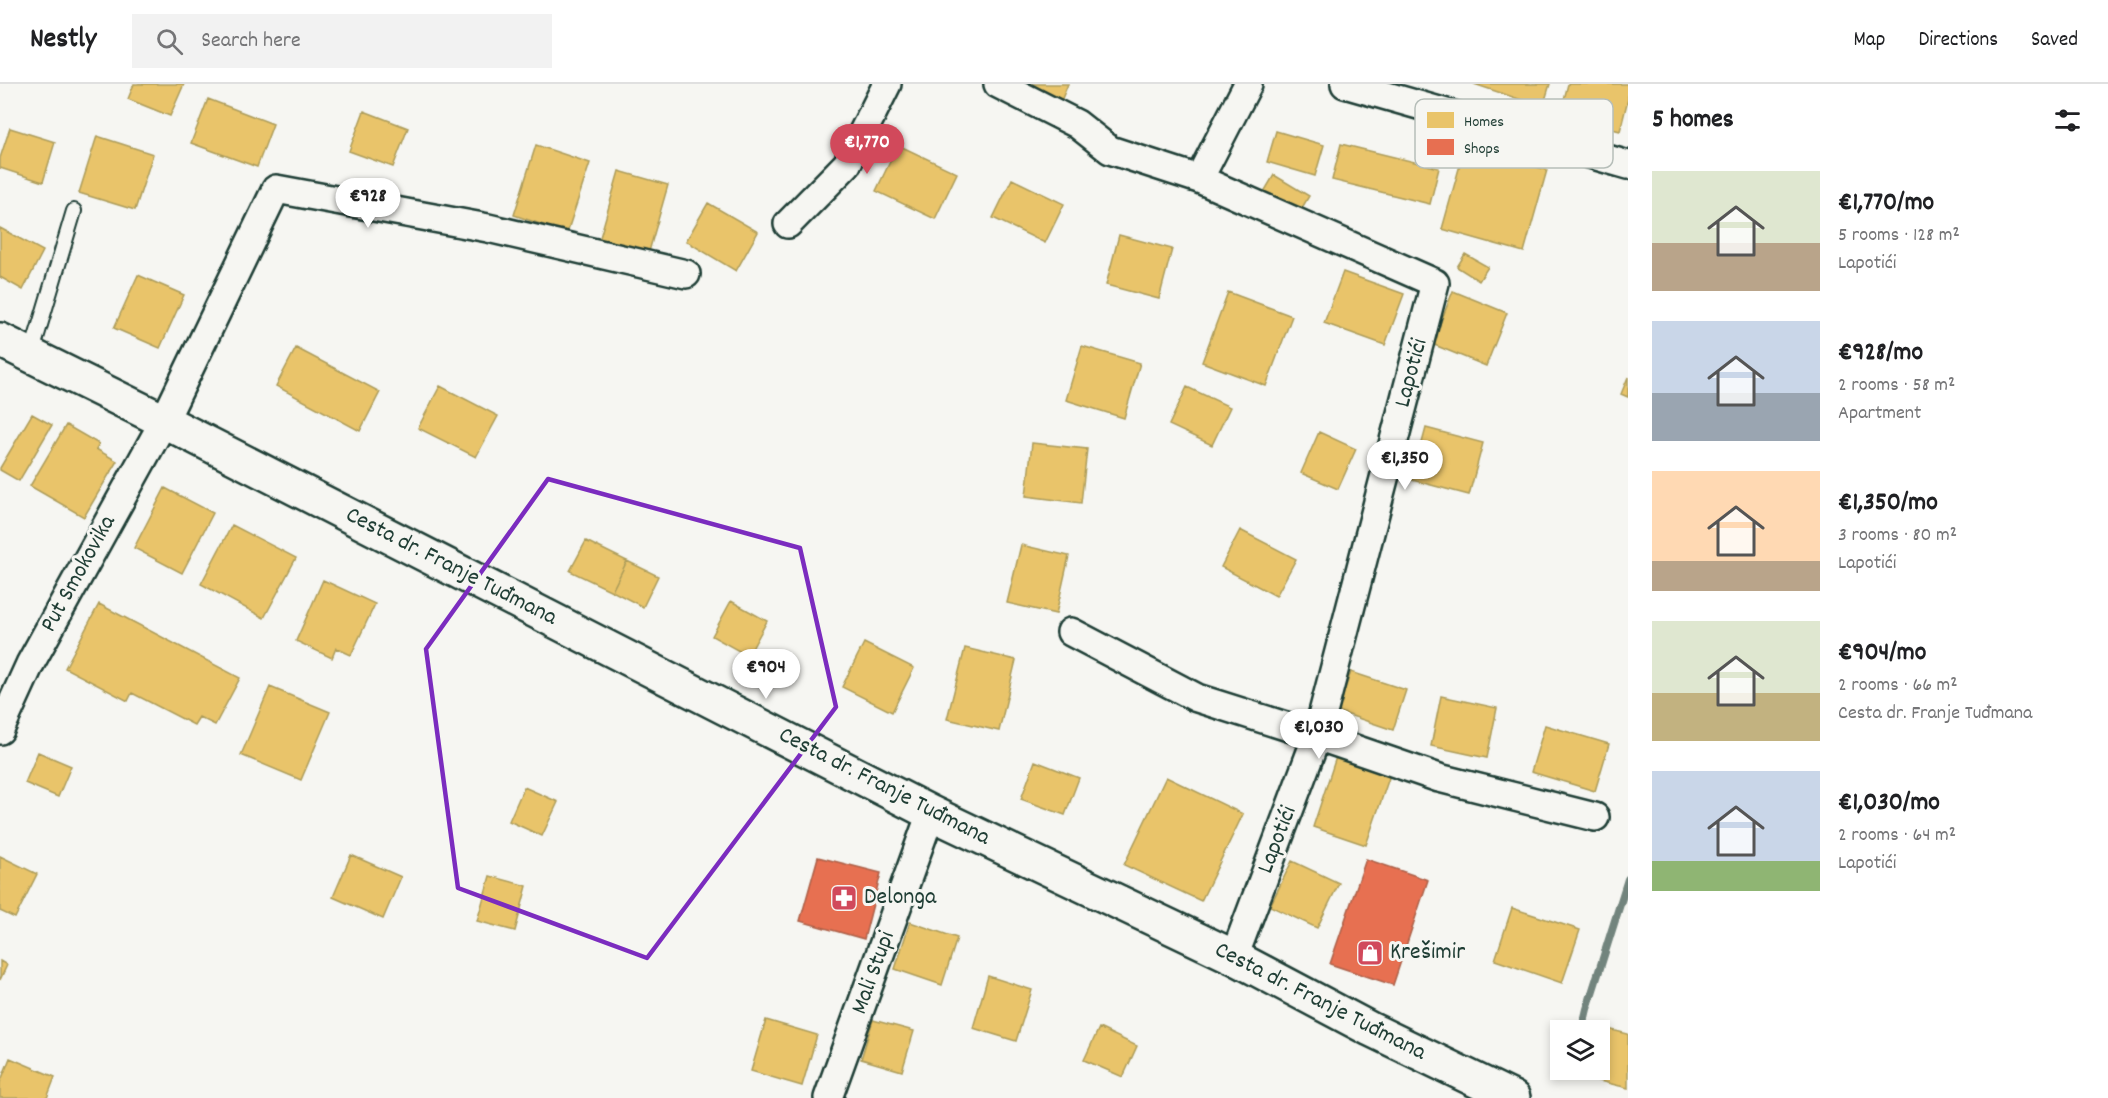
<!DOCTYPE html>
<html lang="en">
<head>
<meta charset="utf-8">
<style>
	:root { --surface:#fff; --page:#f2f2f2; --text:#202124; --muted:#757577; --line:#e0e0e0; --accent:#d1495b }
	body { margin:0; font-family:Dekko,sans-serif; background:var(--page); color:var(--text); height:100vh; display:flex; flex-direction:column; font-size:22px; white-space:nowrap }
	* { box-sizing:border-box; margin:0 }
	p { font-size:20px; color:var(--muted) }
	.icon { flex:none; width:33px; height:33px; fill:none; stroke:currentColor; stroke-width:2; stroke-linecap:round; stroke-linejoin:round }
	.map { position:relative; flex:1; overflow:hidden }
	.side { display:flex; flex-direction:column; background:var(--surface); width:480px }
	.side>* { flex:none }
	.controls { position:absolute; left:1550px; top:936px; display:grid; gap:12px }
	.controls a { display:grid; place-items:center; width:60px; height:60px; border-radius:0px; background:var(--surface); box-shadow:0 3px 9px #0003; font-size:30px }
	.price { position:absolute; translate:-50% -51px; padding:0 14px; border-radius:21px; background:#fff; color:#222; font-size:20px; line-height:39px; filter:drop-shadow(0 2px 3px #0008) }
	.price::after { content:''; position:absolute; left:50%; top:36px; width:18px; height:14px; margin-left:-9px; background:inherit; clip-path:polygon(0 0,100% 0,50% 100%) }
	.price.selected { background:var(--accent); color:#fff }
	ul { padding:0; list-style:none }
	li { display:flex; align-items:center; gap:18px; height:150px; padding:0 24px }
	li span { display:grid; place-items:center; flex:none; width:168px; height:120px; border-radius:0px; color:#555 }
	li>.icon { margin-inline-start:auto }
	span .icon { width:72px; height:72px; fill:#fffc; stroke-width:1 }
	li b { font-size:26px }
	h2 { display:flex; justify-content:space-between; align-items:center; height:72px; padding:0 24px; font-size:26px }
	header { display:flex; align-items:center; gap:36px; box-sizing:border-box; height:84px; padding:0 30px; background:var(--surface); border-bottom:2px solid var(--line) }
	header strong { font-size:28px }
	nav { display:flex; gap:33px; margin-inline-start:auto; font-size:21px }
	.search { width:420px; height:54px; background:var(--page); display:flex; align-items:center; gap:15px; box-sizing:border-box; padding:0 21px; border-radius:0px; color:var(--muted); font-size:22px }
	main { display:flex; flex:1; min-height:0 }
	.map>svg:first-child { display:block }
	.homes { fill:#e9c46a; stroke:#ac9c5a; stroke-width:1.5 }
	.shops { fill:#e76f51; stroke:#ab6048; stroke-width:1.5 }
	.lines { fill:none; stroke-linecap:round; stroke-linejoin:round }
	.stream { stroke:#72847d; stroke-width:8 }
	.lane-casing { stroke:#1f3d34; stroke-width:18 }
	.street-casing { stroke:#1f3d34; stroke-width:32 }
	.secondary-casing { stroke:#1f3d34; stroke-width:38 }
	.lane { stroke:#f6f6f2; stroke-width:14 }
	.street { stroke:#f6f6f2; stroke-width:27 }
	.secondary { stroke:#f6f6f2; stroke-width:33 }
	.marked { fill:none; stroke:#7b2cbf; stroke-width:4.5; stroke-linejoin:round }
	.labels { text-anchor:middle; dominant-baseline:central; stroke-width:6; stroke-linejoin:round; paint-order:stroke }
	.street-label { font-size:24px; fill:#1f3d34; stroke:#f6f6f2 }
	.poi-label { font-size:24px; fill:#1f3d34; stroke:#f6f6f2; text-anchor:start }
	.key { fill:#f6f6f2; stroke:#b6beb9; stroke-width:1.5 }
	.key-label { font-size:16px; fill:#1f3d34 }
</style>
</head>
<body>
<header>
<strong>Nestly</strong>
<div class="search"><svg class="icon" aria-label="search" viewBox="0 0 24 24"><circle cx="10" cy="10" r="6"/><path d="M15 15l6 6"/></svg>Search here</div>
<nav><a>Map</a><a>Directions</a><a>Saved</a></nav>
</header>
<main>
<div class="map">
<svg width="1628" height="1014" viewBox="0 0 1628 1014">
	<rect width="100%" height="100%" fill="#f6f6f2"/>
	<filter id="ink" filterUnits="userSpaceOnUse"><feTurbulence type="fractalNoise" baseFrequency=".0167" numOctaves="2"/><feDisplacementMap in="SourceGraphic" scale="12" xChannelSelector="R" yChannelSelector="G"/><feConvolveMatrix kernelMatrix="1 2 1 2 8 2 1 2 1" color-interpolation-filters="sRGB"/></filter>
	<g filter="url(#ink)">
		<!-- homes -->
		<path class="homes" d="M134 0H184L170 32 128 15Z
			M1026 0H1068L1061 17Z
			M1474 0H1550L1543 23Z
			M1568 0H1628V15L1620 47 1560 31Z
			M208 15 273 40 257 83 191 59Z
			M364 27 408 44 393 83 349 67Z
			M10 44 55 58 43 98 0 84V74Z
			M1276 47 1324 61 1315 92 1267 78Z
			M97 52 153 70 135 126 79 109Z
			M1341 60 1439 84 1430 120 1332 96Z
			M536 61 590 79 567 149 514 131Z
			M898 61 957 89 935 135 876 107Z
			M1465 63 1547 86 1524 168 1442 145Z
			M619 87 668 101 648 171 599 157Z
			M1274 91 1309 112 1299 129 1264 108Z
			M1012 95 1064 120 1045 159 993 134Z
			M708 119 758 148 736 187 686 157Z
			M0 144 43 167 23 206 0 193Z
			M1119 151 1172 165 1159 215 1106 201Z
			M1465 170 1488 183 1479 197 1457 183Z
			M1343 188 1404 210 1385 261 1324 239Z
			M138 191 184 211 160 264 114 244Z
			M1453 207 1507 229 1486 282 1432 260Z
			M1228 208 1292 232 1266 302 1202 278Z
			M1082 262 1140 279 1124 334 1066 316Z
			M296 264 380 308 360 347 276 302Z
			M1628 293V313L1621 310Z
			M440 302 498 332 476 373 418 344Z
			M1187 303 1230 323 1212 361 1169 341Z
			M32 330 52 341 19 397 0 386V384Z
			M66 341 99 360 96 365 117 377 84 433 30 402Z
			M1426 344 1483 359 1469 411 1412 396Z
			M1319 348 1356 365 1338 405 1301 389Z
			M1032 359 1087 365 1081 419 1026 412Z
			M165 404 213 429 182 489 134 464Z
			M232 441 296 474 264 534 201 500Z
			M1240 446 1296 475 1276 512 1221 483Z
			M586 457 627 477 612 507 570 487Z
			M1021 461 1069 472 1056 530 1007 519Z
			M627 477 658 492 643 523 612 507Z
			M323 496 375 520 351 571 336 564 332 574 296 557Z
			M731 517 767 537 748 572 712 552Z
			M99 520 240 594 215 641 199 633 194 641 132 609 128 617 65 584Z
			M864 559 914 584 892 628 842 603Z
			M965 564 1016 576 999 647 947 635Z
			M1351 588 1406 606 1393 646 1337 627Z
			M270 603 330 628 301 696 241 671Z
			M1441 612 1497 624 1487 674 1431 662Z
			M1545 641 1609 660 1595 707 1531 688Z
			M1338 667 1392 685 1366 761 1313 743Z
			M38 668 71 682 58 713 25 699Z
			M1035 677 1079 694 1065 731 1021 715Z
			M1166 693 1243 730 1201 817 1124 781Z
			M524 703 558 718 542 752 509 737Z
			M351 771 401 793 383 835 333 813Z
			M0 772 37 790 15 834 0 827Z
			M1292 777 1339 799 1317 844 1270 822Z
			M490 792 527 802 515 847 477 837Z
			M1512 824 1580 846 1562 899 1495 876Z
			M910 838 957 854 942 901 895 885Z
			M0 877 7 881 0 896Z
			M988 892 1032 906 1016 957 973 944Z
			M766 936 817 951 802 1002 751 987Z
			M873 936 914 947 902 987 861 975Z
			M1099 944 1137 962 1123 993 1084 976Z
			M1608 945 1628 950V1004L1595 996Z
			M10 974 55 993 47 1014H0V999Z"/>
		<!-- shops -->
		<path class="shops" d="M818 773 881 789 864 855 800 837Z
			M1366 775 1428 796 1393 901 1330 880Z"/>
		<g class="lines">
			<!-- stream -->
			<path class="stream" d="M1582 946 1587 925 1628 795"/>
			<defs>
				<path id="lane" d="M31 271 74 127"/>
				<path id="street" d="M998 0 1077 40 1110 66 1199 95 1435 199 1317 652 1234 873
					M1345 0 1628 81
					M1199 95 1248 0
					M788 140 847 80 887 0
					M1071 548 1197 614 1317 652 1439 694 1595 733
					M0 646 30 580 164 337 276 105 488 144 686 190
					M828 1014 931 729"/>
				<path id="secondary" d="M0 256 164 337 931 729 1234 873 1370 945 1513 1014"/>
			</defs>
			<!-- lane casing -->
			<use href="#lane" class="lane-casing"/>
			<!-- street casing -->
			<use href="#street" class="street-casing"/>
			<!-- secondary casing -->
			<use href="#secondary" class="secondary-casing"/>
			<!-- lane -->
			<use href="#lane" class="lane"/>
			<!-- street -->
			<use href="#street" class="street"/>
			<!-- secondary -->
			<use href="#secondary" class="secondary"/>
		</g>
	</g>
	<!-- marked area -->
	<path class="marked" d="M548 395 800 464 836 623 647 874 458 804 426 565Z"/>
	<!-- icons -->
	<defs>
		<symbol id="pharmacy-square" viewBox="-11 -11 22 22"><rect x="-9" y="-9" width="18" height="18" rx="4" fill="#d1495b" stroke="#f6f6f2"/><path d="M-2-6h4v4h4v4h-4v4h-4v-4h-4v-4h4Z" fill="#fff"/></symbol>
		<symbol id="shop-square" viewBox="-11 -11 22 22"><rect x="-9" y="-9" width="18" height="18" rx="4" fill="#d1495b" stroke="#f6f6f2"/><path d="M-5-2.5h2.3a2.7 3.5 0 0 1 5.4 0H5L5.5 6h-11ZM-1.5-2.5h3a1.5 2.3 0 0 0-3 0Z" fill="#fff"/></symbol>
	</defs>
	<g fill-rule="evenodd">
		<use href="#pharmacy-square" x="829" y="799" width="30" height="30"/>
		<use href="#shop-square" x="1355" y="854" width="30" height="30"/>
	</g>
	<g class="labels">
		<!-- street labels -->
		<g class="street-label">
			<text transform="translate(1412 289) rotate(-75)">Lapotići</text>
			<text transform="translate(451 483) rotate(27)">Cesta dr. Franje Tuđmana</text>
			<text transform="translate(79 490) rotate(-61)">Put Smokovika</text>
			<text transform="translate(884 703) rotate(27)">Cesta dr. Franje Tuđmana</text>
			<text transform="translate(1278 756) rotate(-69)">Lapotići</text>
			<text transform="translate(874 889) rotate(-70)">Mali Stupi</text>
			<text transform="translate(1320 918) rotate(27)">Cesta dr. Franje Tuđmana</text>
		</g>
		<!-- poi labels -->
		<g class="poi-label">
			<text x="864" y="814">Delonga</text>
			<text x="1390" y="869">Krešimir</text>
		</g>
	</g>
	<!-- legend -->
	<rect x="1415" y="15" width="198" height="69" rx="9" class="key"/>
	<rect x="1427" y="28" width="27" height="16" fill="#e9c46a"/>
	<rect x="1427" y="55" width="27" height="16" fill="#e76f51"/>
	<g class="key-label">
		<text x="1464" y="42">Homes</text>
		<text x="1464" y="69">Shops</text>
	</g>
</svg>
<div class="controls">
<a><svg class="icon" aria-label="layers" viewBox="0 0 24 24"><path d="M12 4l9 5-9 5-9-5zM3 14l9 5 9-5"/></svg></a>
</div>
<b class="price selected" style="left:867px;top:91px">€1,770</b>
<b class="price" style="left:368px;top:145px">€928</b>
<b class="price" style="left:1405px;top:407px">€1,350</b>
<b class="price" style="left:766px;top:616px">€904</b>
<b class="price" style="left:1319px;top:676px">€1,030</b>
</div>
<section class="side">
<h2>5 homes<svg class="icon" aria-label="filters" viewBox="0 0 24 24"><path d="M4 7h16M4 17h16"/><circle cx="9" cy="7" r="2"/><circle cx="15" cy="17" r="2"/></svg></h2>
<ul>
<li><span style="background:linear-gradient(#dfe7d0 60%,#b9a48a 0)"><svg class="icon" aria-label="home" viewBox="0 0 24 24"><path d="M3 11l9-7 9 7M6 9v11h12V9"/></svg></span><div><b>€1,770/mo</b><p>5 rooms · 128 m²</p><p>Lapotići</p></div></li>
<li><span style="background:linear-gradient(#c9d6e8 60%,#9aa5b1 0)"><svg class="icon" aria-label="home" viewBox="0 0 24 24"><path d="M3 11l9-7 9 7M6 9v11h12V9"/></svg></span><div><b>€928/mo</b><p>2 rooms · 58 m²</p><p>Apartment</p></div></li>
<li><span style="background:linear-gradient(#ffd9b3 75%,#b9a48a 0)"><svg class="icon" aria-label="home" viewBox="0 0 24 24"><path d="M3 11l9-7 9 7M6 9v11h12V9"/></svg></span><div><b>€1,350/mo</b><p>3 rooms · 80 m²</p><p>Lapotići</p></div></li>
<li><span style="background:linear-gradient(#dfe7d0 60%,#c2b280 0)"><svg class="icon" aria-label="home" viewBox="0 0 24 24"><path d="M3 11l9-7 9 7M6 9v11h12V9"/></svg></span><div><b>€904/mo</b><p>2 rooms · 66 m²</p><p>Cesta dr. Franje Tuđmana</p></div></li>
<li><span style="background:linear-gradient(#c9d6e8 75%,#8fb573 0)"><svg class="icon" aria-label="home" viewBox="0 0 24 24"><path d="M3 11l9-7 9 7M6 9v11h12V9"/></svg></span><div><b>€1,030/mo</b><p>2 rooms · 64 m²</p><p>Lapotići</p></div></li>
</ul>
</section>
</main>
</body>
</html>
